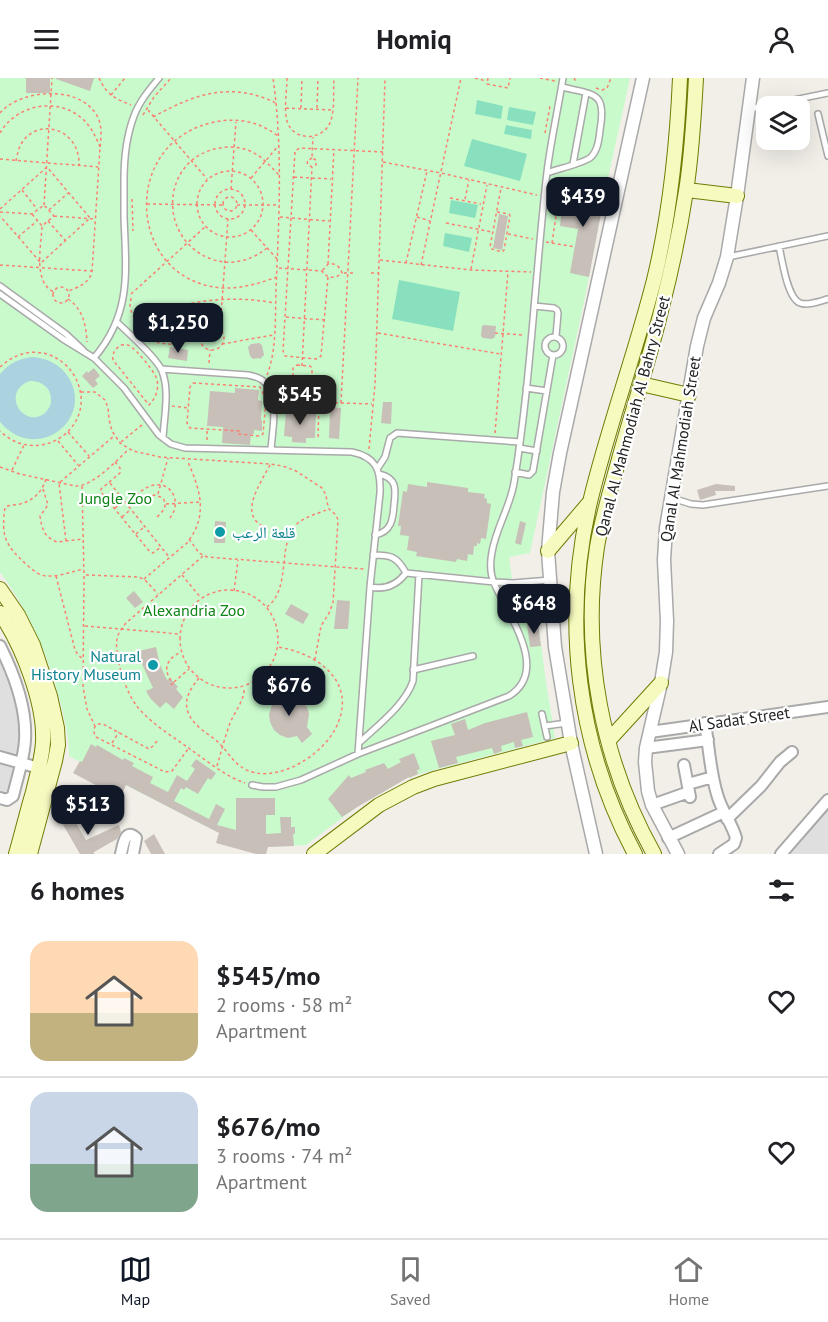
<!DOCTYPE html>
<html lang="en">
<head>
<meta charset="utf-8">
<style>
	:root { --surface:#fff; --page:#f2f2f2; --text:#202124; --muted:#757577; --line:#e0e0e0; --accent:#111827 }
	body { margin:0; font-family:"PT Sans","Noto Naskh Arabic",sans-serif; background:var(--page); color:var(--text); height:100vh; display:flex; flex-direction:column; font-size:22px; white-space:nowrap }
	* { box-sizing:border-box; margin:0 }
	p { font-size:20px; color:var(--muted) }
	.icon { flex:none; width:33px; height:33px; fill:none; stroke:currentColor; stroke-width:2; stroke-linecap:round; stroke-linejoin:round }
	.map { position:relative; height:776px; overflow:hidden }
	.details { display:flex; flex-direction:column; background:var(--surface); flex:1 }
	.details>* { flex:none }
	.fabs { position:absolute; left:756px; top:18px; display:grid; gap:12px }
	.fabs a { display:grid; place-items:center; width:54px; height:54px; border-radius:12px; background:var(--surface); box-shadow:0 6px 24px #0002; font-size:30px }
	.price { position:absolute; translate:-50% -51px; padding:0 14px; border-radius:12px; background:var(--accent); color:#fff; font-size:20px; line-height:39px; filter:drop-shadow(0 2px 3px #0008) }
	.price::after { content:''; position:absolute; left:50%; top:36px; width:18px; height:14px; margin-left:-9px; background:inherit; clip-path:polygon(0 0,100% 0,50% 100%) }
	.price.selected { background:#222; color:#fff }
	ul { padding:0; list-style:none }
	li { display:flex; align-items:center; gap:18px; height:150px; padding:0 30px }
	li+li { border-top:2px solid var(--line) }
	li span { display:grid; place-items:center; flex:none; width:168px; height:120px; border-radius:18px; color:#555 }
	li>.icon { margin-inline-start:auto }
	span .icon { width:72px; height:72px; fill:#fffc; stroke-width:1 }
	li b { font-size:26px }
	h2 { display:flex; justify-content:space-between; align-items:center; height:72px; padding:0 30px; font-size:26px }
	header { display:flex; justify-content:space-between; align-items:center; height:78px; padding:0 30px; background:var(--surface); font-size:27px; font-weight:700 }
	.tab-bar { display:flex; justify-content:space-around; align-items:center; height:84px; border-top:2px solid var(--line); background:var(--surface); font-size:16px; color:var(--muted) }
	.tab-bar a { display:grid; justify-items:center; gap:3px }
	.tab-bar .selected { color:var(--accent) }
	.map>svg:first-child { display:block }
	.residential { fill:#e0dfdf }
	.park { fill:#c8facc }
	.pitch { fill:#88e0be }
	.water { fill:#aad3df; fill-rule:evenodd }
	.building { fill:#c7bfb8 }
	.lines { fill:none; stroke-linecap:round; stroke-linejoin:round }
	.service-casing { stroke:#a9a9a9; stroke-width:8 }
	.minor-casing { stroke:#a9a9a9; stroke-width:14 }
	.tertiary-casing { stroke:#a9a9a9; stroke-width:15 }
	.secondary-casing { stroke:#707d05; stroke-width:16 }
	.path { stroke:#fa8072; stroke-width:1.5; stroke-dasharray:3 3; stroke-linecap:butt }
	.service { stroke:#fff; stroke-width:5 }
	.minor { stroke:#fff; stroke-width:10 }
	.tertiary { stroke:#fff; stroke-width:12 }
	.secondary { stroke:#f7fabf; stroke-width:14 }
	.culture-dot { fill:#0f9aa8; stroke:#fff; stroke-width:2 }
	.labels { text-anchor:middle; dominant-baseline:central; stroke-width:4.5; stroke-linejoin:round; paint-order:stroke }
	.street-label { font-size:16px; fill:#222; stroke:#fff }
	.park-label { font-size:16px; fill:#0c8416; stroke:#fff }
	.culture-label { font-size:16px; fill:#0d838f; stroke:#fff; text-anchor:start }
</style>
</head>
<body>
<header><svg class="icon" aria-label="menu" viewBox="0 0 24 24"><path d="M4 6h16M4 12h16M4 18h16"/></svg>Homiq<svg class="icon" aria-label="person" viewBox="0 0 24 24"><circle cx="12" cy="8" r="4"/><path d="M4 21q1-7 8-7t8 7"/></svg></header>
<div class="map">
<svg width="828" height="776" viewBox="0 0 828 776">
	<rect width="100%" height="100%" fill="#f2efe9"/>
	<!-- residential -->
	<path class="residential" d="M0 563 12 586 27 627 31 659 16 724 0 720Z
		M828 716V776H777L800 753Z"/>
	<!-- park -->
	<path class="park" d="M0 0H630L605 114 585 219 530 475 509 479 516 531 536 529 546 604 555 660 419 696 409 700V699L358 728 306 767 268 769 215 753 69 678C69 657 64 638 59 619 46 571 29 534 0 494Z"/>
	<!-- pitch -->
	<path class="pitch" d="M477 22 503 28 501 41 475 36Z
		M509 29 536 34 533 47 507 42Z
		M506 47 532 52 531 61 504 56Z
		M472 61 527 76 520 103 464 88Z
		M451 122 478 127 475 140 449 135Z
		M445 155 472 160 469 174 443 168Z
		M399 202 460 214 453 253 392 241Z"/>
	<!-- water -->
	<path class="water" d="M34 279C49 281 61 287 69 300 94 343 36 386 0 344V296C9 285 20 280 34 279ZM30 303C42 303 52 310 51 323 51 327 48 332 45 335 23 352 0 313 30 303Z"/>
	<!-- building -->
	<path class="building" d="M26 0H50V15H26Z
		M56 0H94L90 13 56 1Z
		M586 110 605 114 589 199 570 195 578 151 560 148 563 119 583 124Z
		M499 136 508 138 502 172 493 170Z
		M484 247 496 248 495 259 492 261 483 260 481 258 482 248Z
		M259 265 262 267 264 277 260 281 259 280 253 281 250 278 248 269 251 266Z
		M170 269 188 272 187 283 168 280Z
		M94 290 100 298 95 302 98 306 93 310 82 298 87 293 88 295Z
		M235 310 259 312 258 322 262 323 261 342H262V353L254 352V356H251L250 367 222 365 223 349 207 348 210 313 235 315Z
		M383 324H392L391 346 381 345Z
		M330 329 341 330 339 361 329 360Z
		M286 333 316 335 315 360H306V365L292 364V359L284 358Z
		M427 404 468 410V414L485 416 484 420 487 421V425L491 426 486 461 481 460 480 466 477 465V468H474L473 477 468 476 467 483 457 481 456 484 416 478 417 474 407 472 409 458 400 457 401 448H398L403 413 407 414 408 406 427 409Z
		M716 406 735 408V413H715L716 417 700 422 697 412Z
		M215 443 226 444 225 465H214Z
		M520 443 526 445 521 467 515 465Z
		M134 513 143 524 135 530 126 520Z
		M337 522 350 523 348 551H334Z
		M291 526 309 536 303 546 285 536Z
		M538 545 541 568 530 569 527 546Z
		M156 569 160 587 167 602 170 600 178 609 176 611 183 619 174 631 166 624 160 630 150 620 146 613 153 610 142 586 139 573Z
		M277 613 283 620 289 619 296 620 302 624 307 629 309 636 307 649 312 656 302 665 297 658 288 660 280 657 274 652 270 644 269 636 272 627 267 621Z
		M527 634 533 659 521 662 523 668 515 670 514 664 501 668 502 673 494 676 492 670 456 679 458 685 439 690 431 663 455 657 451 646 465 641 468 652 485 645Z
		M91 666 96 669 97 667 123 682 124 680 134 685 132 688 153 699 150 705 168 714 177 697 187 703 195 691 191 688 196 681 216 695 211 702 208 700 198 716 186 709 184 712 181 710 174 723 209 741 216 726 225 731 217 747 236 752V720H275V737H266V756L281 755 280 739H291V749H295V756H293L294 768 268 769 266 776H256L216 765 219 755 126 707 120 720 73 695 80 683 82 684Z
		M414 675 420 691 417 692 418 696 409 700V699L359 728 342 739 328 721 349 697 351 700 366 694 365 692 384 685 388 691 401 684 399 681Z
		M69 733 86 762 119 747 121 754 117 761 94 774V776H80L58 738Z
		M154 756 165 776H151L144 763Z"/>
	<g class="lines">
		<defs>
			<path id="service" d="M750 31 828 15
				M818 36 828 78
				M573 86 586 15
				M547 95C557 91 585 85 591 79 598 72 599 61 600 52 607 13 594 17 562 9
				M779 168C782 181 787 220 800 225 808 228 820 223 828 221
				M728 179 828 158
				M0 208 66 256 83 272
				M0 216 63 261 94 280 124 310 159 357 171 366 185 370 352 374C376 379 381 392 380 415L370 509 358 676
				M534 228 554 230 557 232 558 235 556 258
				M117 244C128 255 157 280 162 293 170 313 164 339 163 360
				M545 268a9 9 0 1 1 18 0a9 9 0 1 1-18 0Z
				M94 280C132 235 126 194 124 139 124 127 124 115 124 102 124 80 126 59 134 38 139 24 149 12 159 0
				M161 291 248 297C253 298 258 299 262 302 281 314 272 353 271 372
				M526 310 547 313
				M519 370 537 373
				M377 391 385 379 390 360 397 355 520 364
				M515 394 529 397 533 393 553 277
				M672 420 691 426 703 427 828 408
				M375 457C391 454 393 442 394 427 396 411 397 400 379 396
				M373 477C390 477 397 478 406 495
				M406 495 494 504 513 505 550 502
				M370 509C385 512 397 507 406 495
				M413 592 473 578
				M542 636 547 659
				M545 648 567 645
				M359 665C377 648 405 627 413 603L419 496
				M252 707 263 709H276L301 702 358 676 509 618C551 592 507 536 494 505 490 495 490 484 492 474 496 450 510 429 514 405 531 302 535 197 547 94 551 62 558 31 563 0"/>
			<path id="minor" d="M0 568C14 596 27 630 25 662 24 681 17 700 13 718L7 722 0 720
				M705 645C709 669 710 693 717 716 721 732 732 745 736 760L734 766 719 776
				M650 654 828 629
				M646 670 708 662
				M0 679 39 690
				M684 687 690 719
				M688 706 713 699
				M652 727 689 714
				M727 741 761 708 780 684 792 674
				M668 760 724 734
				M121 776C123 768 125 749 136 760L133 776
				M781 776 828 722"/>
			<path id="tertiary" d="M596 776 571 665 555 569 548 473 553 414 560 375 643 0
				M678 776 652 727 648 713 645 684 646 670 661 605 666 574 667 543 664 482 666 450 697 268 704 240 719 205 727 179 737 118 753 0"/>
			<path id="secondary" d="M687 112 737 118
				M641 306 689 317
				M548 473 589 425
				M0 511 18 537 33 567 50 618 57 650 58 667 55 683 30 776
				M0 535C22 567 45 625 43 664 42 681 37 697 33 714 27 734 22 755 16 776
				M608 663 661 605
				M314 776 379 727 413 709 434 701 571 665
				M635 776C577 668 562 543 590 424 608 349 635 277 654 202 670 136 677 68 680 0
				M654 776C602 683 581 575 597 469 602 440 611 410 619 381 633 330 650 280 662 229 672 190 680 152 686 113 692 76 694 38 696 0"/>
		</defs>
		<!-- service casing -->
		<use href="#service" class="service-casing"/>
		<!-- minor casing -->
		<use href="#minor" class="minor-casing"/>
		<!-- tertiary casing -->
		<use href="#tertiary" class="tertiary-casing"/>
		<!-- secondary casing -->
		<use href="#secondary" class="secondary-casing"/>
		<!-- path -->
		<path class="path" d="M99 0C107 17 114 20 131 27
			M287 0C287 12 283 35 288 46 297 65 326 61 331 42 335 29 333 13 334 0
			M475 0 486 3
			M488 0 487 6 508 10 510 0
			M540 0 555 3
			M574 0 577 5
			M596 10 602 12 607 10 611 0
			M111 17 125 0
			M286 30 332 32
			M301 30 302 0
			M317 30 318 0
			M148 32 207 101
			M0 35C21 10 85 6 99 42 102 51 101 61 100 70L92 194C89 205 79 209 68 213
			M143 37 154 19 171 0
			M153 39C195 16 230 3 276 25
			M0 55C15 28 54 19 79 38 90 46 95 57 100 69
			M545 55 550 28
			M312 80 307 83 308 87 312 89 316 87V82L312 80 313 59
			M0 81 98 89
			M16 83C17 78 18 73 20 68 35 38 80 49 79 87
			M383 84 441 95 537 117
			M197 126a33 33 0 1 1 66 0a33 33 0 1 1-66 0Z
			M294 99 331 101
			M251 100 279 67
			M231 111 236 44
			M215 126a15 15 0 1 1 30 0a15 15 0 1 1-30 0Z
			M22 112 37 131
			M223 126a7 7 0 1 1 14 0a7 7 0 1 1-14 0Z
			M450 120 481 126
			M132 121 133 153
			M465 121 469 102
			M147 126 223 127
			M44 127 52 0
			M237 127H279
			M0 131 47 89 90 140 41 185 0 138
			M49 132 68 115
			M0 134 32 136 44 127 54 138 42 148 32 136
			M497 134 509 136 510 138 504 172 502 174 492 171 490 169 501 110
			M54 138 95 141
			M280 139 329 143
			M417 139 430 143
			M48 143 65 162
			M446 145 492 154
			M42 149C41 168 33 205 54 214
			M251 152 277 181
			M508 156 533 161
			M18 159 37 143
			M546 164 575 169
			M552 165 559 118 564 116 584 120
			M267 170C251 183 231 188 211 181 156 160 161 79 220 70 231 68 242 69 252 74 263 79 271 89 280 98
			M380 182 471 192 531 194
			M406 185 427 93
			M328 186 334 71
			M0 187 92 193
			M421 187 461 0
			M279 190 322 193C327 201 336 201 342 195 340 188 335 185 328 186L322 193
			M471 191 487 107
			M344 195H355
			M371 195H378
			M277 199C260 205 241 211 223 210 127 204 118 63 215 44 238 39 261 44 279 59
			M328 199 321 278 316 281 285 278 283 273 295 73 300 70 383 74
			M53 217a8 8 0 1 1 16 0a8 8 0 1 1-16 0Z
			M131 216 205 149
			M131 220 130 228 132 236 150 260 159 265 177 267 180 265 182 227
			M68 221C83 231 86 247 87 264
			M286 239 324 242
			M200 260a12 12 0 1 1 24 0a12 12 0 1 1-24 0Z
			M220 251 228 141
			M378 255 500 276
			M495 255 523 257
			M201 263 164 247 158 242 157 237C163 231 171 230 179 228 212 220 242 219 275 225
			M222 266 273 257
			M121 267C126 267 126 266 130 268 137 272 153 292 156 299 160 309 156 320 149 327L113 282C112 275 115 271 121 267Z
			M209 285 210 272
			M297 287 310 288 312 290V309L310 311H295L293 308V290Z
			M302 288 312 89
			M0 289C13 277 29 271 47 276 59 280 69 288 75 299 101 348 39 391 0 353
			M267 297C277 272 275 238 276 211 279 140 283 70 273 0
			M193 305 260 309 266 322 263 356 260 358 238 356 239 353 190 350 187 345 190 309Z
			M81 314H95L105 322 108 330 109 341 112 353 120 365 133 373 160 379 270 386 283 388 296 393 322 410 326 417 327 424 329 431 336 437 338 442 333 525 329 535 321 548 315 581
			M281 323 372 326
			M341 325 358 0
			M172 328 188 330
			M68 354 89 378
			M495 355 508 194
			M318 359 319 325
			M207 362V352
			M58 363 78 387
			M121 364 143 346
			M369 371 375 306 385 0
			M115 384 120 390V395L101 411V414L150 474 153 475 161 469
			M270 387C251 421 234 449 289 455
			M0 389 20 396 75 408C92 409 115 384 128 372
			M12 392 24 367
			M46 401C42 414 33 423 20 426 15 427 10 427 5 429 1 459 5 467 27 487 33 492 39 498 47 498 59 499 73 493 84 491
			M110 405 169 479
			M82 408 84 497 83 609 87 631 95 648
			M43 411 48 427 40 438C42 451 44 459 57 464L83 461
			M158 416 168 380
			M136 417C142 413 147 408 154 407 174 404 182 427 169 441
			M142 423 150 418 155 417 163 420C168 429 163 433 157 439
			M166 426 200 424
			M115 430 123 423
			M122 439 130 432
			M136 456 144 449
			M189 461 199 475 207 479 364 491
			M66 463 59 405 114 358
			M203 478 126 545C122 550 118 555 117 561 114 578 126 614 136 627 150 645 172 658 190 671 207 683 225 698 245 705
			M86 497 139 499 146 503 158 516
			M182 497 201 520
			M56 498 75 572 78 577 83 581
			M144 501 187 465C209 437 200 411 187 382
			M180 561a49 49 0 1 1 98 0a49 49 0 1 1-98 0Z
			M234 513 238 482
			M267 529C293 509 275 464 299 444 308 438 319 435 329 431
			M85 548 179 556
			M199 600C183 619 181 634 201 651 207 656 214 660 219 665 229 675 235 688 249 693 281 705 327 674 338 645 356 602 315 574 277 569
			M174 604 189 591
			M171 607 173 605C162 592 166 581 181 574
			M157 663 153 668 149 671 103 646H97C93 650 93 654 96 659L165 694 172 693 188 671
			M112 665 119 654
			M217 688C221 674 225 659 230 645 235 633 245 622 244 609"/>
		<!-- service -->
		<use href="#service" class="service"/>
		<!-- minor -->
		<use href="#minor" class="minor"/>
		<!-- tertiary -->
		<use href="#tertiary" class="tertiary"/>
		<!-- secondary -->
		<use href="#secondary" class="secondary"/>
	</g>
	<!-- markers -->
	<g class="culture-dot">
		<circle cx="220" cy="454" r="6"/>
		<circle cx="153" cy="587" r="6"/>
	</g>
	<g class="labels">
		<!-- street labels -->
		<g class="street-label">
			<text transform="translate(632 338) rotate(-75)">Qanal Al Mahmodiah Al Bahry Street</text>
			<text transform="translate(680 371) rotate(-81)">Qanal Al Mahmodiah Street</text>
			<text transform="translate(739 641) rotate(-8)">Al Sadat Street</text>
		</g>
		<!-- park labels -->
		<g class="park-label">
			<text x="116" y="420">Jungle Zoo</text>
			<text x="194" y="532">Alexandria Zoo</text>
		</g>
		<!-- culture labels -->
		<g class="culture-label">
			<text x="232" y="454">قلعة الرعب</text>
			<text x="141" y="578" text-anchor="end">Natural<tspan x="141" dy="18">History Museum</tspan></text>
		</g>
	</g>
</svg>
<div class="fabs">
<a><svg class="icon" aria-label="layers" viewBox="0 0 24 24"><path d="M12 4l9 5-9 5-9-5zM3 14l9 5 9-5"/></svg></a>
</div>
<b class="price" style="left:583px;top:150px">$439</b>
<b class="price" style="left:178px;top:276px">$1,250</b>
<b class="price selected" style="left:300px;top:348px">$545</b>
<b class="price" style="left:534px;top:557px">$648</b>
<b class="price" style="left:289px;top:639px">$676</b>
<b class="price" style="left:88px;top:758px">$513</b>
</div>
<section class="details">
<h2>6 homes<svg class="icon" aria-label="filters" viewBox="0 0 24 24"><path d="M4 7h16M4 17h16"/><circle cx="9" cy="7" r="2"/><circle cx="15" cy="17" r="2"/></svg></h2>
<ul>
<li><span style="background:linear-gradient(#ffd9b3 60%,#c2b280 0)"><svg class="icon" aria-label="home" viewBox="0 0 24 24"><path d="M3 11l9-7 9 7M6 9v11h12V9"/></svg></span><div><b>$545/mo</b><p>2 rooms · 58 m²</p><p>Apartment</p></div><svg class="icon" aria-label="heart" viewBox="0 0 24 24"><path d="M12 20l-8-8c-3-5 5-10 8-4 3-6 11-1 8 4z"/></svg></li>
<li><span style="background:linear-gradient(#c9d6e8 60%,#7fa58c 0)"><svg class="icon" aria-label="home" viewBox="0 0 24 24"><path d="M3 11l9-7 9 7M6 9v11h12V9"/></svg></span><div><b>$676/mo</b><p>3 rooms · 74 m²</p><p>Apartment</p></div><svg class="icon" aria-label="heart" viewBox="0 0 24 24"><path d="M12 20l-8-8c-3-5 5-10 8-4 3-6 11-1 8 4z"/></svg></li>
</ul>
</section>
<nav class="tab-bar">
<a class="selected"><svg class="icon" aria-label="map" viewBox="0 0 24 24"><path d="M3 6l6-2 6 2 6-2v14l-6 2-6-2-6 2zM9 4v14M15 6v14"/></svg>Map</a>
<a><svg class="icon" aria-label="saved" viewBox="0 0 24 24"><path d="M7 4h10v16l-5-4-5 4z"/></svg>Saved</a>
<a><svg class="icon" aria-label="home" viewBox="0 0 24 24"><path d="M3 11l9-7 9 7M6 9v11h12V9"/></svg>Home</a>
</nav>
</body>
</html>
